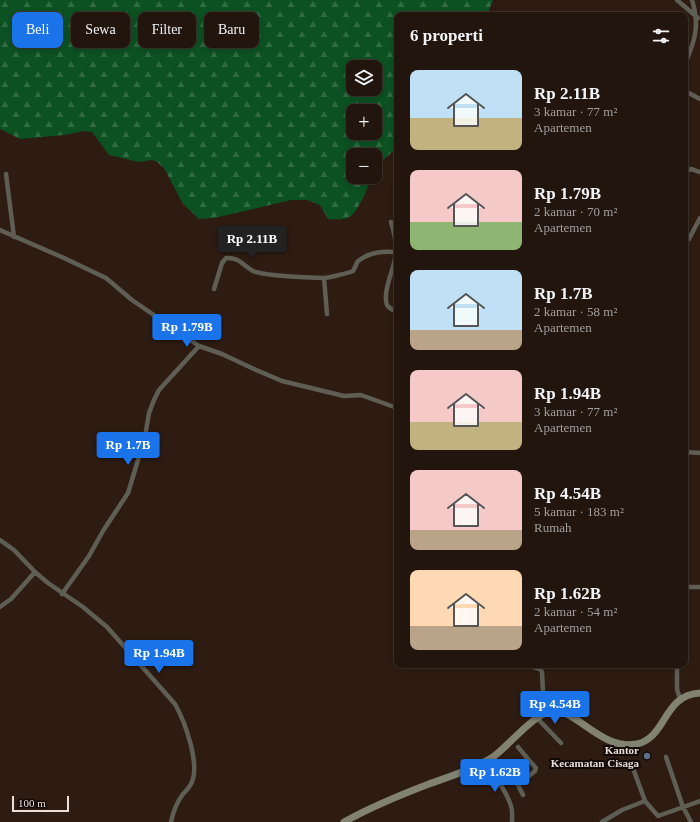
<!DOCTYPE html>
<html lang="id">
<head>
<meta charset="utf-8">
<style>
	:root { --surface:#22150e; --page:#2a1e17; --text:#f1f3f6; --muted:#a29f9e; --line:#3f342e; --accent:#1a73e8 }
	body { margin:0; font-family:"Times New Roman",serif; background:var(--page); color:var(--text); height:100vh; display:flex; flex-direction:column; font-size:15px; white-space:nowrap }
	* { box-sizing:border-box; margin:0 }
	p { font-size:13px; color:var(--muted) }
	.icon { flex:none; width:22px; height:22px; fill:none; stroke:currentColor; stroke-width:2; stroke-linecap:round; stroke-linejoin:round }
	.map { position:relative; flex:1; overflow:hidden }
	.panel { position:absolute; left:394px; top:12px; width:294px; height:656px; display:flex; flex-direction:column; background:var(--surface); border-radius:8px; box-shadow:0 2px 6px #0003,0 0 0 1px var(--line) }
	.panel>* { flex:none }
	.guide { position:absolute; left:12px; top:12px; width:322px; height:36px; display:flex; gap:8px }
	.tools { position:absolute; left:346px; top:60px; display:grid; gap:8px }
	.tools a { display:grid; place-items:center; width:36px; height:36px; border-radius:8px; background:var(--surface); box-shadow:0 2px 6px #0003,0 0 0 1px var(--line); font-size:20px }
	.scale { position:absolute; left:12px; bottom:10px; width:57px; box-sizing:border-box; padding-left:4px; border:2px solid #ebded8; border-top:0; font-size:11px; line-height:14px; white-space:nowrap; color:#ebded8; -webkit-text-stroke:3px #100805; paint-order:stroke }
	.price { position:absolute; translate:-50% -34px; padding:0 9px; border-radius:4px; background:var(--accent); color:#fff; font-size:13px; line-height:26px; filter:drop-shadow(0 1px 2px #0008) }
	.price::after { content:''; position:absolute; left:50%; top:24px; width:12px; height:9px; margin-left:-6px; background:inherit; clip-path:polygon(0 0,100% 0,50% 100%) }
	.price.on { background:#222; color:#fff }
	ul { padding:0; list-style:none }
	li { display:flex; align-items:center; gap:12px; height:100px; padding:0 16px }
	li span { display:grid; place-items:center; flex:none; width:112px; height:80px; border-radius:8px; color:#555 }
	li>.icon { margin-inline-start:auto }
	span .icon { width:48px; height:48px; fill:#fffc; stroke-width:1 }
	li b { font-size:17px }
	h2 { display:flex; justify-content:space-between; align-items:center; height:48px; padding:0 16px; font-size:17px }
	.tag { padding:0 14px; border-radius:8px; background:var(--surface); box-shadow:0 2px 6px #0003,0 0 0 1px var(--line); font-size:14px; line-height:36px }
	.tag.on { background:var(--accent); color:#fff }
	.map>svg:first-child { display:block }
	.forest { fill:url(#forest-firs); fill-rule:evenodd }
	.lines { fill:none; stroke-linecap:round; stroke-linejoin:round }
	.minor { stroke:#5f5e55; stroke-width:4.5 }
	.secondary { stroke:#828272; stroke-width:7 }
	.service-dot { fill:#5c6f8a; stroke:#100805; stroke-width:1.5 }
	.labels { text-anchor:middle; dominant-baseline:central; stroke-width:4; stroke-linejoin:round; paint-order:stroke }
	.poi-label { font-size:11px; font-weight:bold; fill:#ebded8; stroke:#100805; text-anchor:end }
</style>
</head>
<body>
<div class="map">
<svg width="700" height="822" viewBox="0 0 700 822">
	<defs>
		<pattern id="forest-firs" width="22" height="20" patternUnits="userSpaceOnUse"><rect width="22" height="20" fill="#0c5122"/><path d="M5 1l3.5 6h-7zM16 11l3.5 6h-7z" fill="#306a41"/></pattern>
	</defs>
	<rect width="100%" height="100%" fill="#2e1c12"/>
	<!-- forest -->
	<path class="forest" d="M0 0H493L487 15H397V149L394 150 375 168V155H353V177H371C368 188 358 213 348 218 343 220 334 219 328 219L320 205 307 200H291L214 218 199 219 183 204 164 168 157 162 152 160 139 162 109 155 92 132 84 131 64 135 20 139 0 129ZM353 67H375V89H353ZM353 111H375V133H353Z"/>
	<g class="lines">
		<!-- minor -->
		<path class="minor" d="M677 0 698 18
			M685 64C695 41 700 25 692 0
			M685 91 700 99
			M685 172 691 169 700 172
			M6 174 14 237
			M391 222C394 232 397 242 396 253 395 267 382 291 387 305 389 309 394 310 397 312
			M0 230 64 258 106 278 132 300 199 346 222 354 254 369 282 381 344 396 361 395 397 408
			M689 239 700 218
			M214 289 222 263 226 258C240 257 243 266 253 271 267 277 307 277 324 278
			M327 314 324 278C328 278 352 272 353 271 355 268 356 264 358 261 370 252 382 251 396 252
			M685 452 700 453
			M685 506 686 511V562L685 567
			M0 540 14 550 35 572 48 583 83 607 107 627 175 704C185 722 201 765 191 784 189 788 186 791 183 794 177 802 173 812 171 822
			M685 589 689 587H700
			M62 594 89 556 103 531 128 493 145 437 149 413 154 400 159 390 199 346
			M0 607 11 599 35 572
			M526 665 540 669 542 672 544 714
			M677 665V689L680 699
			M537 718 561 743
			M518 747 528 759
			M666 757 683 807 691 822
			M485 762C493 774 507 791 511 806 513 811 512 817 512 822
			M499 782 528 759 536 768 535 771 518 785 511 774
			M518 785 523 795
			M645 801 658 816 700 801
			M602 822 622 810 645 801 634 771"/>
		<!-- secondary -->
		<path class="secondary" d="M344 822C371 807 400 795 429 784 451 776 474 769 493 757 509 746 536 710 555 711 563 711 571 716 577 720 595 732 614 749 637 744 667 737 663 695 700 693"/>
	</g>
	<!-- markers -->
	<circle class="service-dot" cx="647" cy="756" r="4"/>
	<g class="labels">
		<!-- poi labels -->
		<g class="poi-label">
			<text x="639" y="750">Kantor<tspan x="639" dy="13">Kecamatan Cisaga</tspan></text>
		</g>
	</g>
</svg>
<div class="tools">
<a><svg class="icon" aria-label="layers" viewBox="0 0 24 24"><path d="M12 4l9 5-9 5-9-5zM3 14l9 5 9-5"/></svg></a>
<a>+</a>
<a>−</a>
</div>
<div class="scale">100 m</div>
<b class="price on" style="left:252px;top:260px">Rp 2.11B</b>
<b class="price" style="left:187px;top:348px">Rp 1.79B</b>
<b class="price" style="left:128px;top:466px">Rp 1.7B</b>
<b class="price" style="left:159px;top:674px">Rp 1.94B</b>
<b class="price" style="left:555px;top:725px">Rp 4.54B</b>
<b class="price" style="left:495px;top:793px">Rp 1.62B</b>
<div class="guide">
<a class="tag on">Beli</a>
<a class="tag">Sewa</a>
<a class="tag">Filter</a>
<a class="tag">Baru</a>
</div>
<section class="panel">
<h2>6 properti<svg class="icon" aria-label="filters" viewBox="0 0 24 24"><path d="M4 7h16M4 17h16"/><circle cx="9" cy="7" r="2"/><circle cx="15" cy="17" r="2"/></svg></h2>
<ul>
<li><span style="background:linear-gradient(#bfe0f5 60%,#c2b280 0)"><svg class="icon" aria-label="home" viewBox="0 0 24 24"><path d="M3 11l9-7 9 7M6 9v11h12V9"/></svg></span><div><b>Rp 2.11B</b><p>3 kamar · 77 m²</p><p>Apartemen</p></div></li>
<li><span style="background:linear-gradient(#f6c9c9 65%,#8fb573 0)"><svg class="icon" aria-label="home" viewBox="0 0 24 24"><path d="M3 11l9-7 9 7M6 9v11h12V9"/></svg></span><div><b>Rp 1.79B</b><p>2 kamar · 70 m²</p><p>Apartemen</p></div></li>
<li><span style="background:linear-gradient(#bfe0f5 75%,#b9a48a 0)"><svg class="icon" aria-label="home" viewBox="0 0 24 24"><path d="M3 11l9-7 9 7M6 9v11h12V9"/></svg></span><div><b>Rp 1.7B</b><p>2 kamar · 58 m²</p><p>Apartemen</p></div></li>
<li><span style="background:linear-gradient(#f6c9c9 65%,#c2b280 0)"><svg class="icon" aria-label="home" viewBox="0 0 24 24"><path d="M3 11l9-7 9 7M6 9v11h12V9"/></svg></span><div><b>Rp 1.94B</b><p>3 kamar · 77 m²</p><p>Apartemen</p></div></li>
<li><span style="background:linear-gradient(#f6c9c9 75%,#b9a48a 0)"><svg class="icon" aria-label="home" viewBox="0 0 24 24"><path d="M3 11l9-7 9 7M6 9v11h12V9"/></svg></span><div><b>Rp 4.54B</b><p>5 kamar · 183 m²</p><p>Rumah</p></div></li>
<li><span style="background:linear-gradient(#ffd9b3 70%,#b9a48a 0)"><svg class="icon" aria-label="home" viewBox="0 0 24 24"><path d="M3 11l9-7 9 7M6 9v11h12V9"/></svg></span><div><b>Rp 1.62B</b><p>2 kamar · 54 m²</p><p>Apartemen</p></div></li>
</ul>
</section>
</div>
</body>
</html>
